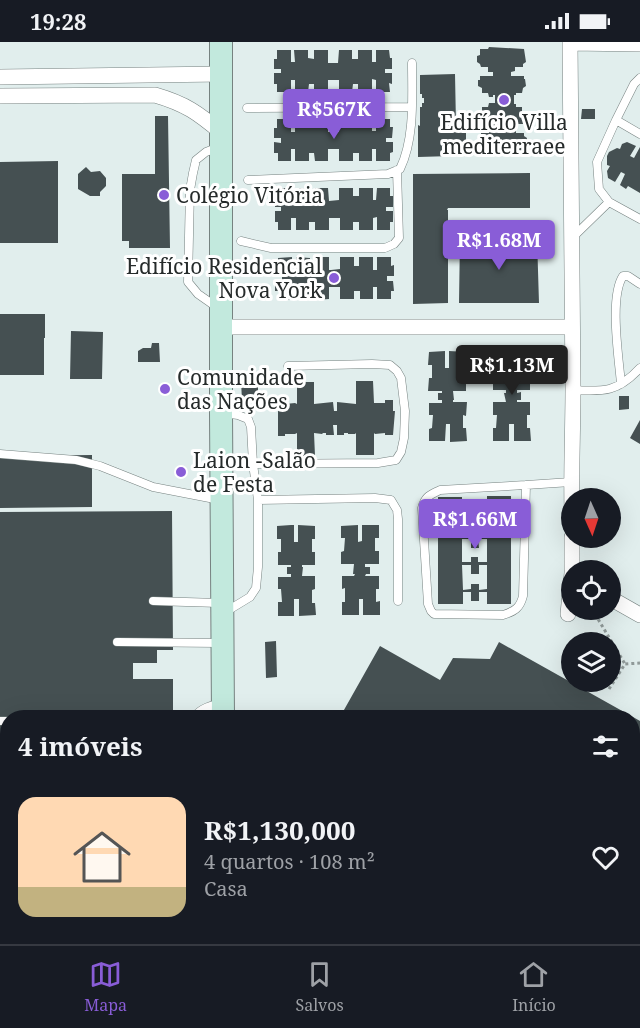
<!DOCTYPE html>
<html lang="pt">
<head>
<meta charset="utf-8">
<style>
	:root { --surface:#171b24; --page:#20242c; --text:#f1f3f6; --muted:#9ea1a6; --line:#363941; --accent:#895dd7 }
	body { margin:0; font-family:"Noto Serif",serif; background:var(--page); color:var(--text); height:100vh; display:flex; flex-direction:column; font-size:22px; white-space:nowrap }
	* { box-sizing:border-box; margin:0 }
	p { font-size:20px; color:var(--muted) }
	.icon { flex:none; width:33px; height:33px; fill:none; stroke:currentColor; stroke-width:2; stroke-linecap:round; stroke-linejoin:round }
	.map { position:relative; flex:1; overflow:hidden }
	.side { position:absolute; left:0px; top:668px; width:640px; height:236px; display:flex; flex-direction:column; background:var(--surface); border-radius:24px 24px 0 0; box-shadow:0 6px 24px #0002 }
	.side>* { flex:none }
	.needle { width:39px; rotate:177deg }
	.fabs { position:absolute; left:561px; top:446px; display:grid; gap:12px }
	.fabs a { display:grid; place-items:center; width:60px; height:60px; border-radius:50%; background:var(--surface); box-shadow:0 6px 24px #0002; font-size:30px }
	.price { position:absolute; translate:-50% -51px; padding:0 14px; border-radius:6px; background:var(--accent); color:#fff; font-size:20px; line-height:39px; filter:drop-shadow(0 2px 3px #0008) }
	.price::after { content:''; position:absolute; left:50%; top:36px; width:18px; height:14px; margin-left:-9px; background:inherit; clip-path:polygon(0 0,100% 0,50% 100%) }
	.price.current { background:#222; color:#fff }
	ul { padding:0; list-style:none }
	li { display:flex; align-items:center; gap:18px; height:150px; padding:0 18px }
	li+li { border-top:2px solid var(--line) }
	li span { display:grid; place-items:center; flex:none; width:168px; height:120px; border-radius:18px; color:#555 }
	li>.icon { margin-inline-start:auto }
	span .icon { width:72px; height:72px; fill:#fffc; stroke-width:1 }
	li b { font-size:26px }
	h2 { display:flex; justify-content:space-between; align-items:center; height:72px; padding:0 18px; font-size:26px }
	.status { display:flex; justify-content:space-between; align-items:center; height:42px; padding:0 30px; background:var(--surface); direction:ltr }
	.status svg { height:16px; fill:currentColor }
	.tab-bar { display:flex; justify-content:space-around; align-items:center; height:84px; border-top:2px solid var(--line); background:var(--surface); font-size:16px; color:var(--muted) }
	.tab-bar a { display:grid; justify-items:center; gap:3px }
	.tab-bar .current { color:var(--accent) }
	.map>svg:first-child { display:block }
	.building { fill:#455052; fill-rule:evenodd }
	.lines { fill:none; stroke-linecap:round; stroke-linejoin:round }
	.lane-casing { stroke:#768280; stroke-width:9 }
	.street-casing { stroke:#768280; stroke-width:16 }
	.secondary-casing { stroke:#768280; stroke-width:24 }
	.path { stroke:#929c9b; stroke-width:3; stroke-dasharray:3 3; stroke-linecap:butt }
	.lane { stroke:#fff; stroke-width:8 }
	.street { stroke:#fff; stroke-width:15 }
	.secondary { stroke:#c2e9dd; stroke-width:22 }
	.poi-dot { fill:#895dd7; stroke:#fff; stroke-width:2 }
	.labels { text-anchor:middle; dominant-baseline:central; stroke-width:6; stroke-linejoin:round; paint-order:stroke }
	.poi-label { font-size:21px; fill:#262b2b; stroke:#fff; text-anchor:start }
</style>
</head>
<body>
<div class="status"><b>19:28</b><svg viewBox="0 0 49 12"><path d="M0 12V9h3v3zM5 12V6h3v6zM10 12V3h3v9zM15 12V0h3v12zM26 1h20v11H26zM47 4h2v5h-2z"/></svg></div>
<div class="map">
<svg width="640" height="902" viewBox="0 0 640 902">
	<rect width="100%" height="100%" fill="#e1eeed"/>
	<!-- building -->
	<path class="building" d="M489 5 524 7 526 20 523 22V25H515V29L511 30V34H524V37H525L526 44 523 46 522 51H516V53H514V62H516V65H522V70L526 72V78H523V82H511L512 86H516V91H524V94L527 96 525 109 515 108V110L480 109V103H478V97L481 94V91H489V87H493V82H481V79L479 78V72L482 70V65H488L489 61H495V53H493V55H489L488 51H482V46L478 44V38H480V34H493V30H488V25H481L480 22 477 20V14L480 13V7H488Z
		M277 8H291V20H295L294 8H308V16L314 17V8H328V21H338L339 8H352V17H358V8H372V20H376V8H389L390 16H392V27H385V31H392V42L389 41 390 50H376V38L372 37V50H358V42H353L352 50H339V38H328V50H314V42H309L308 50H295V38H291V50H277V42H274V31H281V27H274V17H277Z
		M455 32 456 83H466V100L452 114 418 115V83L420 84V65H422V61H424V56H422V52H420V33Z
		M582 67H595V77H581Z
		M155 74H168L170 206H129V199H122V132H155Z
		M277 77H291V90H295V77H308L309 85H314V77H328V90H339V77H353V86H358V77H372V89H376V77H390V85H393L392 96H386V100H393V110L390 111V119H376V107H372V119H359V111H353V119H339V107H328V119H315L314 111H309V119H295V107H291V119H278V111H274V100L281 101V96H274V86H277Z
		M627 100 636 104 630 114 634 116 640 105V151L628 144 626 147 620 143 625 132 621 130 615 140 608 136 607 129 610 124 607 123V114L609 110 617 106 620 107 622 102Z
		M58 119V201H0V120Z
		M86 125 91 130 100 129 106 136V144L100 150V154H90L78 147V132Z
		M530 131V166H448L447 168H448V261L413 262V132Z
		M278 146H291V159H295V146H309V154H314L315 146H328L329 159 339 158V146H353V154H359V146H373V158H376L377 146H390V154H393V165H386V169H393V180H390V188H377V175L373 176V188H359V180H353V188H340V176H329V188H315V180H309V188H296V176H291V188H278V180H275V169H281V165H275V155H278Z
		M460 196H537L539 261H459Z
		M292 215V228H296V215L310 216V224H315V215H329V228H331L340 227V215H354V224H359V215H373V228H377V215H391V224L394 223V234H387V239H393L394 249H391V257H377V245H373V257H360V249H354V257H340V245H329V257L316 258 315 249H310V258L296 257V245H292V258L279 257V249H275V239H282V234H276L275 224H278V216Z
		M0 272H45V296H44V333H0Z
		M71 289 103 290 102 337H70Z
		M152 301H159L160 320H138V309L143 306H151Z
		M445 309V326H449V309L466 310V323H463L462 336H466V349H453L454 358H453V360H467L466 374 463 373V386H466L467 399 450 400V382H446L445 399H429V387L432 386 433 373H429V361H442V358H438V351H442V349H428L429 336H432V323H428L429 310Z
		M493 309H509V326H513V309H530V322H527L526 335H530V348H517V351L521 350V358H517V360H530V373H527V386H530L531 399H514V382H509V399H493V386H496L497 373H493V360H506L504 351H506V348H493V335L496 336V322H492Z
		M241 337H258V360H242Z
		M356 339H373L374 361H385V358H393V369H395L393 393H385V391L375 392 374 391V413H356V391L355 392H348V391H344V393H337V383H333L334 393H326V391H323L322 392 314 391 315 414H297V391L295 392H285V394H278V360L285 359V362L295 361 297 362V340H314V362L333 360 334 369H337V360L356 362Z
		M619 354H629V367L619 368Z
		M640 378V402L630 396Z
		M92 413V465L0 466V414Z
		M487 454H511V562H487V550H479V559H471V550H463V562H438V455H462V466H470V461H478V466H487ZM462 470H470V478L478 479V470H486L487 494H478V488H471V494H463ZM462 497H471V506H479L478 497H487V520H478V515H471V520H462ZM462 523H471V532H479V523H487V547L479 548V542H471V547L463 548Z
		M172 469 173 608H157V621H133V637H173V675H8V732H0V470Z
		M291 483H294V500H298V483L315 484V497H312V510H315V523H302V525H303L302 534H315V547L312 548V561H315L316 573 299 574V557H294V574H278V560H282L281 547H278V535H291V532H287V525H291V523H278V510H281V497H277V484Z
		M358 483V500L362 499V483H379V496H375V509H379V522H365V525H370V532H366L365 534H379V547H376V560L380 559V573H363V557H359V573H342V560H345V546L342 547V534H354L355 532H353L354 522H341V510L344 509 345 496H341V484Z
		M276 599 277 635 266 636 265 600Z
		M499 600 633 675H340L380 604 440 638 453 616 490 617Z
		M633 675 640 679V902H558L547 896H633Z"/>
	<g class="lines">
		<defs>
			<path id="lane" d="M640 36 634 42 616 78 597 120 599 147 609 160 640 177
				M247 66 411 65
				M616 78 640 92
				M248 138 388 132 400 127C415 96 412 55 412 21
				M572 196 609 160
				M241 199 271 206H385L394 202 399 196 397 128
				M218 266 198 252 188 240 190 148 193 131 196 118 206 110 219 105
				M621 342C619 317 609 255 623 234H628L640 242
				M573 348C604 350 618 350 640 326
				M223 371 238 373 248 377 251 385 253 422 258 458V525L256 546 250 555 227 569
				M0 412 76 418 100 424 153 445 220 458
				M253 422 378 421 396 418 401 410 404 396 405 369 401 336 397 329 390 323 372 322 288 324
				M526 443 523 554C520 566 515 569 503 573L434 572 431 569 428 562 422 466C425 454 430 453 440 448Z
				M526 443 571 440
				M258 458 375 456 391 458 397 468 398 477V559
				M153 559 219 561
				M117 600 219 601
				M194 675C200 667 212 662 222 662
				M0 679H8
				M0 753H8
				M0 845H8"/>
			<path id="street" d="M570 0C570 115 573 231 573 346 573 387 571 428 572 469
				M570 1 640 2
				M0 35 222 32
				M0 54 155 53C186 62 198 71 222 91
				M222 285H572
				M572 528V495
				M610 556 640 573
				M568 572 572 531"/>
			<path id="secondary" d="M221 0V371L223 675
				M8 786C0 794 1 805 8 813
				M364 896 376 902
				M423 896 435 902"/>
		</defs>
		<!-- lane casing -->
		<use href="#lane" class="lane-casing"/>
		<!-- street casing -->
		<use href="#street" class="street-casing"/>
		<!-- secondary casing -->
		<use href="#secondary" class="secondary-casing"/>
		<!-- path -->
		<path class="path" d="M592 567 625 622
			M609 647 625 622 640 621"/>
		<!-- lane -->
		<use href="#lane" class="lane"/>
		<!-- street -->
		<use href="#street" class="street"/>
		<!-- secondary -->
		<use href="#secondary" class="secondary"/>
	</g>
	<!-- markers -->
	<g class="poi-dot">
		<circle cx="504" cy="58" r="6"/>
		<circle cx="164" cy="153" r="6"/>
		<circle cx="334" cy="236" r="6"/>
		<circle cx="165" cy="347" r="6"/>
		<circle cx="181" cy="430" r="6"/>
	</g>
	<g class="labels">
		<!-- poi labels -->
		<g class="poi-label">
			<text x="504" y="80" text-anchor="middle">Edifício Villa<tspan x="504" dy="24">mediterraee</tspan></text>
			<text x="176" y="153">Colégio Vitória</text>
			<text x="322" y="224" text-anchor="end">Edifício Residencial<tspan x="322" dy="24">Nova York</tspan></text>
			<text x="177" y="335">Comunidade<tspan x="177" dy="24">das Nações</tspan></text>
			<text x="193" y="418">Laion -Salão<tspan x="193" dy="24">de Festa</tspan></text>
		</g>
	</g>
</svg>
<div class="fabs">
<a><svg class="needle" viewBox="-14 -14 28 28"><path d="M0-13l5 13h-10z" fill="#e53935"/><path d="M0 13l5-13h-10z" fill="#9ea1a6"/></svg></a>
<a><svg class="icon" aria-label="locate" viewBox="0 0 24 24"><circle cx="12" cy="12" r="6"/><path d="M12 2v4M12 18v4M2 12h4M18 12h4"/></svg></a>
<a><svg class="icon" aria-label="layers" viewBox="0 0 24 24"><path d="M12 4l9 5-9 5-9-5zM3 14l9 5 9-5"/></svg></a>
</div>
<b class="price" style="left:334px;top:98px">R$567K</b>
<b class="price" style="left:499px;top:229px">R$1.68M</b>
<b class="price current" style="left:512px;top:354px">R$1.13M</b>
<b class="price" style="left:475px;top:508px">R$1.66M</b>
<section class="side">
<h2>4 imóveis<svg class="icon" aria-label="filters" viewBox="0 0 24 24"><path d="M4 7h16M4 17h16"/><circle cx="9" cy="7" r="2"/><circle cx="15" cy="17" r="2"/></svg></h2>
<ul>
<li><span style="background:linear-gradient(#ffd9b3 75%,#c2b280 0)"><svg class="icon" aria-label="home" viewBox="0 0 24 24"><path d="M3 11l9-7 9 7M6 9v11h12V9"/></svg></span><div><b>R$1,130,000</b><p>4 quartos · 108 m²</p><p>Casa</p></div><svg class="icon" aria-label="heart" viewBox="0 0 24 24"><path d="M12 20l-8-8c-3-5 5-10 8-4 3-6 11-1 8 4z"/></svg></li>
</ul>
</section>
</div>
<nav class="tab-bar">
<a class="current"><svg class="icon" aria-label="map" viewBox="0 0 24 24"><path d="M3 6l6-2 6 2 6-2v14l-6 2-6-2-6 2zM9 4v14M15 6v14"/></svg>Mapa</a>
<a><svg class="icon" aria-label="saved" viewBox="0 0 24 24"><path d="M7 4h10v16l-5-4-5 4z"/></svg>Salvos</a>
<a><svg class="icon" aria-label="home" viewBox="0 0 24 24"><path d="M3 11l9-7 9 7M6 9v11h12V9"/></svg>Início</a>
</nav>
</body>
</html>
